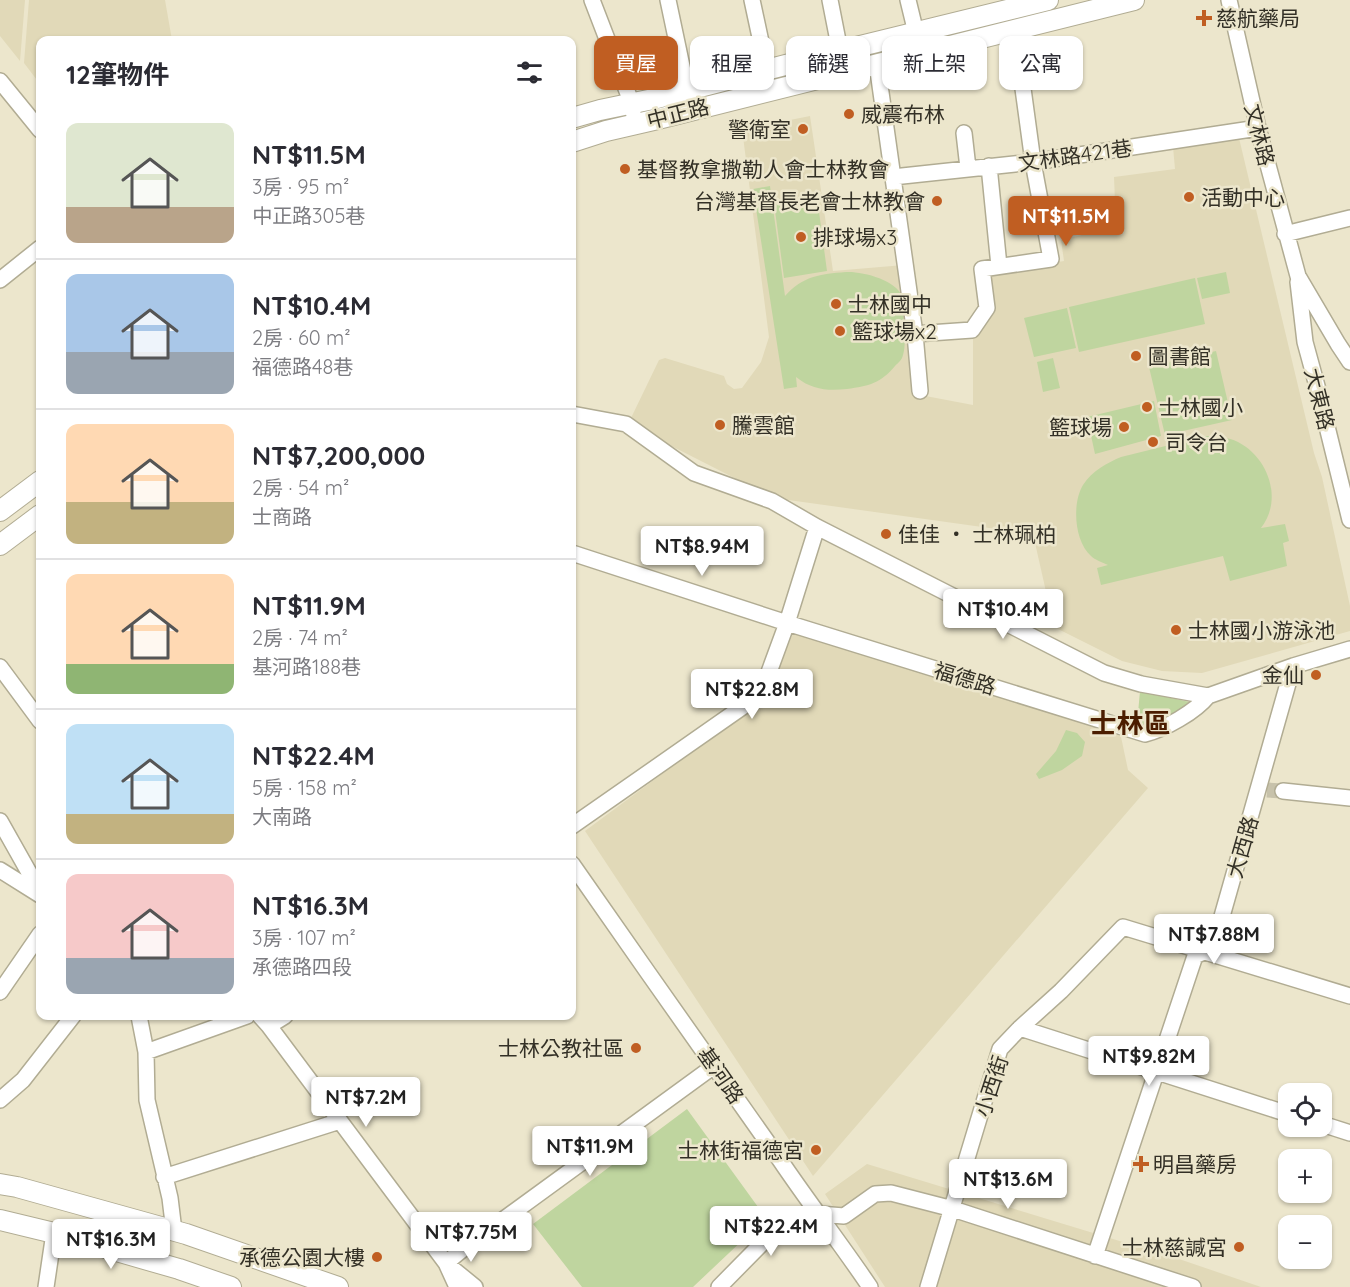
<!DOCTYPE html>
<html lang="zh-TW">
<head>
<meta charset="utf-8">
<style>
	:root { --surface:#fff; --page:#f7f7f7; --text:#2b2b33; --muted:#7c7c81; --line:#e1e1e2; --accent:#c05e22 }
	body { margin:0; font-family:Quicksand,"Noto Sans TC",sans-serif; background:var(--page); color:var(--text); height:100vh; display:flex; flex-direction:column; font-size:22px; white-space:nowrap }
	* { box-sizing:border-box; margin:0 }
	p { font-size:20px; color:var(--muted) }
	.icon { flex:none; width:33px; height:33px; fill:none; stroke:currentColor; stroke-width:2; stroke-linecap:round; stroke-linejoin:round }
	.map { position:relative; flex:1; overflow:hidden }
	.drawer { position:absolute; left:36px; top:36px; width:540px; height:984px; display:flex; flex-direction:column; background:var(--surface); border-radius:12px; box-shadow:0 2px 4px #0004 }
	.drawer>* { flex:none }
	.banner { position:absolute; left:594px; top:36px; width:570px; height:54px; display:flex; gap:12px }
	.buttons { position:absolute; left:1278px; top:1083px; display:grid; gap:12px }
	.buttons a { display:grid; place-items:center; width:54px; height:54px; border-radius:12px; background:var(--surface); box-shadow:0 2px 4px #0004; font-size:30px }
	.price { position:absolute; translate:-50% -51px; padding:0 14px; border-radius:6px; background:#fff; color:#222; font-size:20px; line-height:39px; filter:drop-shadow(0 2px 3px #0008) }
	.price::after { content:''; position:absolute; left:50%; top:36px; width:18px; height:14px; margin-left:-9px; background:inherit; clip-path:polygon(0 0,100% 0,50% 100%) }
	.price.current { background:var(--accent); color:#fff }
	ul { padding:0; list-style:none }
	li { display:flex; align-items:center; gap:18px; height:150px; padding:0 30px }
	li+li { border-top:2px solid var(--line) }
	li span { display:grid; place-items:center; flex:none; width:168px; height:120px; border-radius:12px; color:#555 }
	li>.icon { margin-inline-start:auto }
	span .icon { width:72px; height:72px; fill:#fffc; stroke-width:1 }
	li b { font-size:26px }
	h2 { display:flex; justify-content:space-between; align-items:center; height:72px; padding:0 30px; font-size:26px }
	.tag { padding:0 21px; border-radius:12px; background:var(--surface); box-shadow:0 2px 4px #0004; font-size:21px; line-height:54px }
	.tag.current { background:var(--accent); color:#fff }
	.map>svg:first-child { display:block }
	.built { fill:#e1d9b8 }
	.green { fill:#bfd59f }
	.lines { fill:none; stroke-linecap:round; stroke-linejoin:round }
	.minor-tunnel { stroke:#c7c2ab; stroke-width:15; stroke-dasharray:15 8; stroke-linecap:butt }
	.minor-casing { stroke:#b1ac93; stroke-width:18 }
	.major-casing { stroke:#b1ac93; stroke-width:22 }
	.minor { stroke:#fff; stroke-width:15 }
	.major { stroke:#fff; stroke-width:20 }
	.poi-dot { fill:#c05e22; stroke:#ece6cc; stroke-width:2 }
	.labels { text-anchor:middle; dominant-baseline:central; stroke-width:5; stroke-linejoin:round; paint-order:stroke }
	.poi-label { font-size:21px; fill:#333026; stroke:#ece6cc; text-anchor:start }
	.street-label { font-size:21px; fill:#333026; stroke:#ece6cc }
	.district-label { font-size:27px; font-weight:bold; fill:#4b1d00; stroke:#ece6cc }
</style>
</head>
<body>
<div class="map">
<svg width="1350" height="1287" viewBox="0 0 1350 1287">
	<rect width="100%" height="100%" fill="#ece6cc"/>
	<!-- built -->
	<path class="built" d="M0 0H25L20 61 0 36Z
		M29 0H165L172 40H40V84L24 63Z
		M810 116 833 271 904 265 915 394 973 405V335L991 310 986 274 1064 261 1061 240 1116 227 1114 177 1175 169 1173 147 1239 138 1314 453 1322 477 1350 606V631L1202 673 1162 671 1122 661 1054 627 1033 534 774 498 636 428 631 418 659 360 665 358 724 376 727 384 734 389 742 388 761 362 769 337 742 129 755 127 761 130 783 126 785 121Z
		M794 631 1120 732 1128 770 1148 788 813 1176 585 831 767 696Z
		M867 1164 1182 1260 1261 1287H885L825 1194Z"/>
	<!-- green -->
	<path class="green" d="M770 186 785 296C803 276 820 274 846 272 862 271 896 280 902 296 904 302 903 317 904 324 904 334 906 345 903 355 902 360 898 363 895 366 881 383 869 386 847 389 828 391 812 390 796 377L797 387 784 389 753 189Z
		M817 197 827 271 784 278 774 203Z
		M1226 272 1230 293 1202 299 1197 278Z
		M1195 278 1205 324 1079 352 1069 307Z
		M1067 308 1076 348 1034 357 1024 318Z
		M1216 351 1232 420 1165 435 1149 367Z
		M1053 358 1060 388 1043 392 1037 362Z
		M1154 401 1161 436 1095 454 1087 417Z
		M1206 436C1217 436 1228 437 1238 442 1269 458 1283 500 1261 528L1285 524 1289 541 1283 543 1287 566 1230 581 1223 556 1101 585 1097 568 1108 565C1102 562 1095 560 1091 556 1074 541 1072 503 1083 485 1092 471 1107 463 1121 457Z
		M1140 691 1194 703 1156 726 1137 724Z
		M1066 730 1077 733 1085 742 1082 756 1062 770 1039 779 1036 774 1056 751Z
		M687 1109 766 1218 693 1287H582L533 1224Z"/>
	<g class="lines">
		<!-- minor-tunnel -->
		<path class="minor-tunnel" d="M1267 790 1283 791"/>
		<defs>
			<path id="minor" d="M592 0 632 104 633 112
				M668 0 687 90
				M752 0 767 70
				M830 0 840 51
				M908 0 916 33
				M1229 0 1258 128 1298 276 1338 344 1350 362
				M877 64 915 334 920 391
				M0 81 40 130
				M964 133 968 168
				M989 166 999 266
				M893 177 1033 162 1258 128
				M1285 234 1350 218
				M0 280 40 248
				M1298 282 1305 342 1317 386 1350 520
				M915 334 972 330 987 308 982 269 1051 259 1033 162 1015 30
				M572 414 626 424 694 473 772 501 817 527 1104 673 1141 684 1208 696
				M572 553 787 623 1145 734C1165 729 1195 712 1208 696L1293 666 1350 649
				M0 667 40 721
				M1283 791 1350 798
				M0 821 40 892
				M572 826 761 694 787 623 817 527
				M572 864C641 963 710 1061 780 1160 809 1203 841 1244 870 1287
				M0 870 40 895
				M0 992 40 934
				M139 1016 146 1052 147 1100 170 1198 174 1231
				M260 1016 269 1026 446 1263 457 1287
				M269 1026 285 1016
				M1020 1028 1288 1114
				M146 1052 247 1016
				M0 1100 23 1080 73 1016
				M1322 1124 1350 1133
				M164 1177 340 1121
				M1095 1256 1195 956 1213 948 1293 666
				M446 1263 463 1249 714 1066
				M448 1265 475 1287
				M46 1287 54 1233
				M719 1287 790 1215 819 1214 844 1216 875 1194 891 1193 953 1209 1193 1287
				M928 1287 1000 1049 1020 1028 1061 991 1123 927 1350 996"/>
			<path id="major" d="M572 118 600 110 653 99 840 51 1048 0
				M572 142 606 131 658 119 1134 0
				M0 511 40 481
				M0 545 40 515
				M0 1184 17 1187 186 1234 338 1287
				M0 1220 54 1233 179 1269 231 1287"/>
		</defs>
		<!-- minor casing -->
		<use href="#minor" class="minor-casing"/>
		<!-- major casing -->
		<use href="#major" class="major-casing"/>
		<!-- minor -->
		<use href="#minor" class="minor"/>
		<!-- major -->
		<use href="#major" class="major"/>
	</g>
	<!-- markers -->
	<g class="poi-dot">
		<path d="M1201 9h6v6h6v6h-6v6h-6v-6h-6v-6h6z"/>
		<circle cx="849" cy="114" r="6"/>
		<circle cx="803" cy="129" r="6"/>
		<circle cx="625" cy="169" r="6"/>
		<circle cx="1189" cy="197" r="6"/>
		<circle cx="937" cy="201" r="6"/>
		<circle cx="801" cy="237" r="6"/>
		<circle cx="836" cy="304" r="6"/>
		<circle cx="840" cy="331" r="6"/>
		<circle cx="1136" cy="356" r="6"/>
		<circle cx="1147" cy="407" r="6"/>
		<circle cx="720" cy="425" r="6"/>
		<circle cx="1124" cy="427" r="6"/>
		<circle cx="1153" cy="442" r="6"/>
		<circle cx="886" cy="534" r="6"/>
		<circle cx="1176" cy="630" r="6"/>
		<circle cx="1316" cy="675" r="6"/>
		<circle cx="636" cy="1048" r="6"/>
		<circle cx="816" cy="1150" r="6"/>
		<path d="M1138 1155h6v6h6v6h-6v6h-6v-6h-6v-6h6z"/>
		<circle cx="1239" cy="1247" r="6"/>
		<circle cx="377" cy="1257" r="6"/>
	</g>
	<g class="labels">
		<!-- poi labels -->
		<g class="poi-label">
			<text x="1216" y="18">慈航藥局</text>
			<text x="861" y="114">威震布林</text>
			<text x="791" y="129" text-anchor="end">警衛室</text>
			<text x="637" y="169">基督教拿撒勒人會士林教會</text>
			<text x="1201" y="197">活動中心</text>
			<text x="925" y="201" text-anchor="end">台灣基督長老會士林教會</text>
			<text x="813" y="237">排球場x3</text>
			<text x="848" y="304">士林國中</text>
			<text x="852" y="331">籃球場x2</text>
			<text x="1148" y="356">圖書館</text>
			<text x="1159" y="407">士林國小</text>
			<text x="732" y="425">騰雲館</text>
			<text x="1112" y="427" text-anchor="end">籃球場</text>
			<text x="1165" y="442">司令台</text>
			<text x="898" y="534">佳佳 ‧ 士林珮柏</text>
			<text x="1188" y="630">士林國小游泳池</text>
			<text x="1304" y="675" text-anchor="end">金仙</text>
			<text x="624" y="1048" text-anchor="end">士林公教社區</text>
			<text x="804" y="1150" text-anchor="end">士林街福德宮</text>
			<text x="1153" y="1164">明昌藥房</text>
			<text x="1227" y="1247" text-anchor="end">士林慈諴宮</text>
			<text x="365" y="1257" text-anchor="end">承德公園大樓</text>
		</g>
		<!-- street labels -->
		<g class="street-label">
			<text transform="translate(678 113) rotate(-14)">中正路</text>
			<text transform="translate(1260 135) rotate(76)">文林路</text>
			<text transform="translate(1075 155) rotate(-8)">文林路421巷</text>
			<text transform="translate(1320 399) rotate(76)">大東路</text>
			<text transform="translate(965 678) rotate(17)">福德路</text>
			<text transform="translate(1242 847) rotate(-74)">大西路</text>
			<text transform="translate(721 1075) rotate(55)">基河路</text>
			<text transform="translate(991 1086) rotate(-72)">小西街</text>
		</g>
		<!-- district labels -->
		<g class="district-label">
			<text x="1130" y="723">士林區</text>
		</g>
	</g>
</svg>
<div class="buttons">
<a><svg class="icon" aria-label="locate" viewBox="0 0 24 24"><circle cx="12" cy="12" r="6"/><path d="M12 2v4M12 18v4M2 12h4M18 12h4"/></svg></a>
<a>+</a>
<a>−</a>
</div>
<b class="price current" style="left:1066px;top:247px">NT$11.5M</b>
<b class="price" style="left:702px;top:577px">NT$8.94M</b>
<b class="price" style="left:1003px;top:640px">NT$10.4M</b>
<b class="price" style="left:752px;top:720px">NT$22.8M</b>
<b class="price" style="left:1214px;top:965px">NT$7.88M</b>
<b class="price" style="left:1149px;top:1087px">NT$9.82M</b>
<b class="price" style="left:366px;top:1128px">NT$7.2M</b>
<b class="price" style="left:590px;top:1177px">NT$11.9M</b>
<b class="price" style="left:1008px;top:1210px">NT$13.6M</b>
<b class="price" style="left:771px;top:1257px">NT$22.4M</b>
<b class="price" style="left:471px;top:1263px">NT$7.75M</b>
<b class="price" style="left:111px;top:1270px">NT$16.3M</b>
<div class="banner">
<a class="tag current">買屋</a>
<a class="tag">租屋</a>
<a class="tag">篩選</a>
<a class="tag">新上架</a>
<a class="tag">公寓</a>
</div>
<section class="drawer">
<h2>12筆物件<svg class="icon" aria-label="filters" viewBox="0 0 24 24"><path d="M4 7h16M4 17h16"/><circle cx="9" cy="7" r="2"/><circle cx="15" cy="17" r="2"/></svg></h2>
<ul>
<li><span style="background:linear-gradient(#dfe7d0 70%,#b9a48a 0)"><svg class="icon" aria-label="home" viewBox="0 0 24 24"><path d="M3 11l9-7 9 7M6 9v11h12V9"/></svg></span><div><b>NT$11.5M</b><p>3房 · 95 m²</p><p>中正路305巷</p></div></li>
<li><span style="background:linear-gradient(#a9c7e8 65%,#9aa5b1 0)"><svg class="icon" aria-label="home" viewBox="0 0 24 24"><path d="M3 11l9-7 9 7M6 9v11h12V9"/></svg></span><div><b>NT$10.4M</b><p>2房 · 60 m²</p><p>福德路48巷</p></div></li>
<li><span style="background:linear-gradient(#ffd9b3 65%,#c2b280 0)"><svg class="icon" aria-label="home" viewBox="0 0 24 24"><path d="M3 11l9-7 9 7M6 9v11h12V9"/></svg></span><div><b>NT$7,200,000</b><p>2房 · 54 m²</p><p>士商路</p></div></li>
<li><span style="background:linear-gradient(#ffd9b3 75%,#8fb573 0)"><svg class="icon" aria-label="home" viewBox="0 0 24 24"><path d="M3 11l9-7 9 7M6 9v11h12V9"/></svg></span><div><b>NT$11.9M</b><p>2房 · 74 m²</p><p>基河路188巷</p></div></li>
<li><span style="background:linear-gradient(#bfe0f5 75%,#c2b280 0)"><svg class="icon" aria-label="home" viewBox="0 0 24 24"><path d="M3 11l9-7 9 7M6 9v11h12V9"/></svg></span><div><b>NT$22.4M</b><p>5房 · 158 m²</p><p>大南路</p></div></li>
<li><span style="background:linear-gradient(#f6c9c9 70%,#9aa5b1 0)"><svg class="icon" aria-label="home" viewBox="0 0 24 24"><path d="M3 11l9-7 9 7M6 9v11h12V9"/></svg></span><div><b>NT$16.3M</b><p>3房 · 107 m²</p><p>承德路四段</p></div></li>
</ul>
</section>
</div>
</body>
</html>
